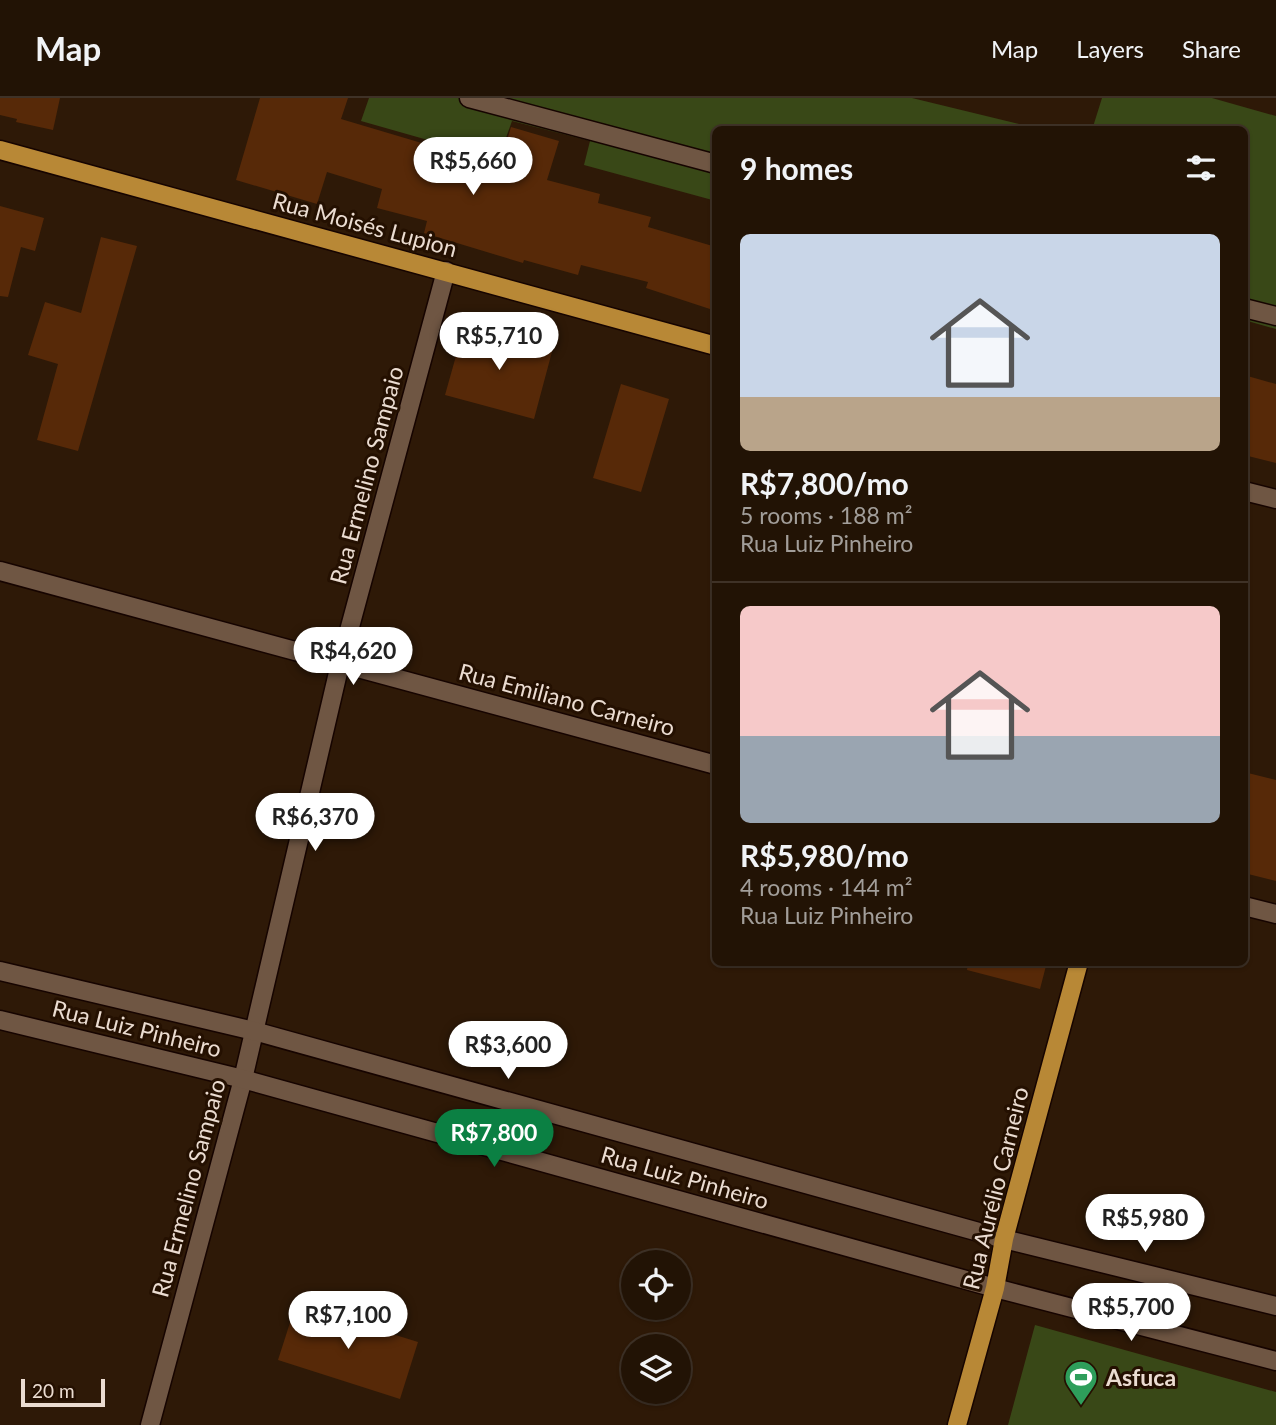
<!DOCTYPE html>
<html lang="en">
<head>
<meta charset="utf-8">
<style>
	:root { --surface:#221305; --page:#2a1c0f; --text:#f1f3f6; --muted:#a29e9a; --line:#3f3227; --accent:#0b8043 }
	body { margin:0; font-family:Lato,sans-serif; background:var(--page); color:var(--text); height:100vh; display:flex; flex-direction:column; font-size:26px; white-space:nowrap }
	* { box-sizing:border-box; margin:0 }
	p { font-size:23px; color:var(--muted) }
	.icon { flex:none; width:38px; height:38px; fill:none; stroke:currentColor; stroke-width:2; stroke-linecap:round; stroke-linejoin:round }
	.map { position:relative; flex:1; overflow:hidden }
	.side { position:absolute; left:712px; top:28px; width:536px; height:840px; display:flex; flex-direction:column; background:var(--surface); border-radius:10px; box-shadow:0 2px 5px #0004,0 0 0 2px var(--line) }
	.side>* { flex:none }
	.controls { position:absolute; left:621px; top:1152px; display:grid; gap:14px }
	.controls a { display:grid; place-items:center; width:70px; height:70px; border-radius:50%; background:var(--surface); box-shadow:0 2px 5px #0004,0 0 0 2px var(--line); font-size:35px }
	.scale { position:absolute; left:21px; bottom:18px; width:84px; box-sizing:border-box; padding-left:7px; border:4px solid #ebdcd1; border-top:0; font-size:19px; line-height:24px; white-space:nowrap; color:#ebdcd1; -webkit-text-stroke:5px #241001; paint-order:stroke }
	.price { position:absolute; translate:-50% -60px; padding:0 16px; border-radius:24px; background:#fff; color:#222; font-size:23px; line-height:46px; filter:drop-shadow(0 2px 4px #0008) }
	.price::after { content:''; position:absolute; left:50%; top:42px; width:21px; height:16px; margin-left:-10px; background:inherit; clip-path:polygon(0 0,100% 0,50% 100%) }
	.price.selected { background:var(--accent); color:#fff }
	ul { padding:0; list-style:none }
	li { display:grid; align-content:center; gap:14px; height:371px; padding:0 28px }
	li+li { border-top:2px solid var(--line) }
	li span { display:grid; place-items:center; height:217px; border-radius:10px; color:#555 }
	li>.icon { margin-inline-start:auto }
	span .icon { width:126px; height:126px; fill:#fffc; stroke-width:1 }
	li b { font-size:30px }
	h2 { display:flex; justify-content:space-between; align-items:center; height:84px; padding:0 28px; font-size:30px }
	header { display:flex; align-items:center; gap:42px; box-sizing:border-box; height:98px; padding:0 35px; background:var(--surface); border-bottom:2px solid var(--line) }
	header strong { font-size:33px }
	nav { display:flex; gap:38px; margin-inline-start:auto; font-size:24px }
	.map>svg:first-child { display:block }
	.green { fill:#394817 }
	.building { fill:#572908 }
	.lines { fill:none; stroke-linecap:round; stroke-linejoin:round }
	.pedestrian-casing { stroke:#160400; stroke-width:21 }
	.minor-casing { stroke:#160400; stroke-width:21 }
	.tertiary-casing { stroke:#160400; stroke-width:21 }
	.primary-casing { stroke:#160400; stroke-width:21 }
	.pedestrian { stroke:#6f5643; stroke-width:18 }
	.minor { stroke:#6f5643; stroke-width:18 }
	.tertiary { stroke:#6f5643; stroke-width:18 }
	.primary { stroke:#b88836; stroke-width:18 }
	.labels { text-anchor:middle; dominant-baseline:central; stroke-width:6; stroke-linejoin:round; paint-order:stroke }
	.street-label { font-size:23px; fill:#ebdcd1; stroke:#241001 }
	.poi-label { font-size:23px; font-weight:bold; fill:#ebdcd1; stroke:#241001; text-anchor:start }
</style>
</head>
<body>
<header>
<strong>Map</strong>
<nav><a>Map</a><a>Layers</a><a>Share</a></nav>
</header>
<div class="map">
<svg width="1276" height="1327" viewBox="0 0 1276 1327">
	<rect width="100%" height="100%" fill="#2e1907"/>
	<!-- green -->
	<path class="green" d="M369 0H912L1040 31 716 32V103L584 67 590 43 512 23 498 62 361 23Z
		M1102 0H1212L1276 18V231L1244 222V32H1092Z
		M1035 1227 1276 1294V1327H1008Z"/>
	<!-- building -->
	<path class="building" d="M0 0H60L53 32 16 24 17 21 0 17Z
		M260 0H348L341 21 499 68 511 29 559 43 547 82 600 96 598 105 651 119 648 129 716 149V213L646 190 648 184 581 167 578 177 524 162 523 165 424 135 427 123 377 110 382 91 327 74 317 106 236 82Z
		M0 108 44 120 35 153 21 149 8 199 0 198Z
		M101 139 137 148 78 353 37 342 58 266 28 257 45 204 81 215Z
		M465 226 553 250 534 321 445 297Z
		M1244 277 1276 286V365L1244 357Z
		M621 286 669 301 641 394 593 380Z
		M1244 674 1276 682V783L1244 775Z
		M968 864H1047L1040 891 967 872Z
		M296 1206 418 1244 400 1301 278 1262Z"/>
	<g class="lines">
		<defs>
			<path id="pedestrian" d="M469 0 716 66
				M1244 210 1276 218"/>
			<path id="minor" d="M1244 393 1276 401
				M0 473 716 667
				M1244 808 1276 816
				M1004 1141 1276 1208
				M995 1190 1276 1263
				M150 1327 243 981 340 566 446 173"/>
			<path id="tertiary" d="M0 873 254 933 1004 1141
				M0 922 243 981 995 1190"/>
			<path id="primary" d="M0 52 716 248
				M957 1327 995 1190 1004 1141 1079 864"/>
		</defs>
		<!-- pedestrian casing -->
		<use href="#pedestrian" class="pedestrian-casing"/>
		<!-- minor casing -->
		<use href="#minor" class="minor-casing"/>
		<!-- tertiary casing -->
		<use href="#tertiary" class="tertiary-casing"/>
		<!-- primary casing -->
		<use href="#primary" class="primary-casing"/>
		<!-- pedestrian -->
		<use href="#pedestrian" class="pedestrian"/>
		<!-- minor -->
		<use href="#minor" class="minor"/>
		<!-- tertiary -->
		<use href="#tertiary" class="tertiary"/>
		<!-- primary -->
		<use href="#primary" class="primary"/>
	</g>
	<!-- icons -->
	<defs>
		<symbol id="stadium-pin" viewBox="-11 -11 22 30"><path d="M0 17L-7.5 6A9.5 9.5 0 1 1 7.5 6Z" fill="#2e9e5b" stroke="#241001"/><path d="M0-5a6.5 5 0 1 0 0 10a6.5 5 0 1 0 0-10ZM-3.5-1.8h7v3.6h-7Z" fill="#fff"/></symbol>
	</defs>
	<g fill-rule="evenodd">
		<use href="#stadium-pin" x="1062" y="1260" width="38" height="52"/>
	</g>
	<g class="labels">
		<!-- street labels -->
		<g class="street-label">
			<text transform="translate(365 126) rotate(15)">Rua Moisés Lupion</text>
			<text transform="translate(366 377) rotate(-75)">Rua Ermelino Sampaio</text>
			<text transform="translate(567 601) rotate(15)">Rua Emiliano Carneiro</text>
			<text transform="translate(137 930) rotate(14)">Rua Luiz Pinheiro</text>
			<text transform="translate(685 1079) rotate(16)">Rua Luiz Pinheiro</text>
			<text transform="translate(188 1090) rotate(-75)">Rua Ermelino Sampaio</text>
			<text transform="translate(995 1090) rotate(-76)">Rua Aurélio Carneiro</text>
		</g>
		<!-- poi labels -->
		<g class="poi-label">
			<text x="1106" y="1279">Asfuca</text>
		</g>
	</g>
</svg>
<div class="controls">
<a><svg class="icon" aria-label="locate" viewBox="0 0 24 24"><circle cx="12" cy="12" r="6"/><path d="M12 2v4M12 18v4M2 12h4M18 12h4"/></svg></a>
<a><svg class="icon" aria-label="layers" viewBox="0 0 24 24"><path d="M12 4l9 5-9 5-9-5zM3 14l9 5 9-5"/></svg></a>
</div>
<div class="scale">20 m</div>
<b class="price" style="left:473px;top:99px">R$5,660</b>
<b class="price" style="left:499px;top:274px">R$5,710</b>
<b class="price" style="left:353px;top:589px">R$4,620</b>
<b class="price" style="left:315px;top:755px">R$6,370</b>
<b class="price" style="left:508px;top:983px">R$3,600</b>
<b class="price selected" style="left:494px;top:1071px">R$7,800</b>
<b class="price" style="left:1145px;top:1156px">R$5,980</b>
<b class="price" style="left:1131px;top:1245px">R$5,700</b>
<b class="price" style="left:348px;top:1253px">R$7,100</b>
<section class="side">
<h2>9 homes<svg class="icon" aria-label="filters" viewBox="0 0 24 24"><path d="M4 7h16M4 17h16"/><circle cx="9" cy="7" r="2"/><circle cx="15" cy="17" r="2"/></svg></h2>
<ul>
<li><span style="background:linear-gradient(#c9d6e8 75%,#b9a48a 0)"><svg class="icon" aria-label="home" viewBox="0 0 24 24"><path d="M3 11l9-7 9 7M6 9v11h12V9"/></svg></span><div><b>R$7,800/mo</b><p>5 rooms · 188 m²</p><p>Rua Luiz Pinheiro</p></div></li>
<li><span style="background:linear-gradient(#f6c9c9 60%,#9aa5b1 0)"><svg class="icon" aria-label="home" viewBox="0 0 24 24"><path d="M3 11l9-7 9 7M6 9v11h12V9"/></svg></span><div><b>R$5,980/mo</b><p>4 rooms · 144 m²</p><p>Rua Luiz Pinheiro</p></div></li>
</ul>
</section>
</div>
</body>
</html>
